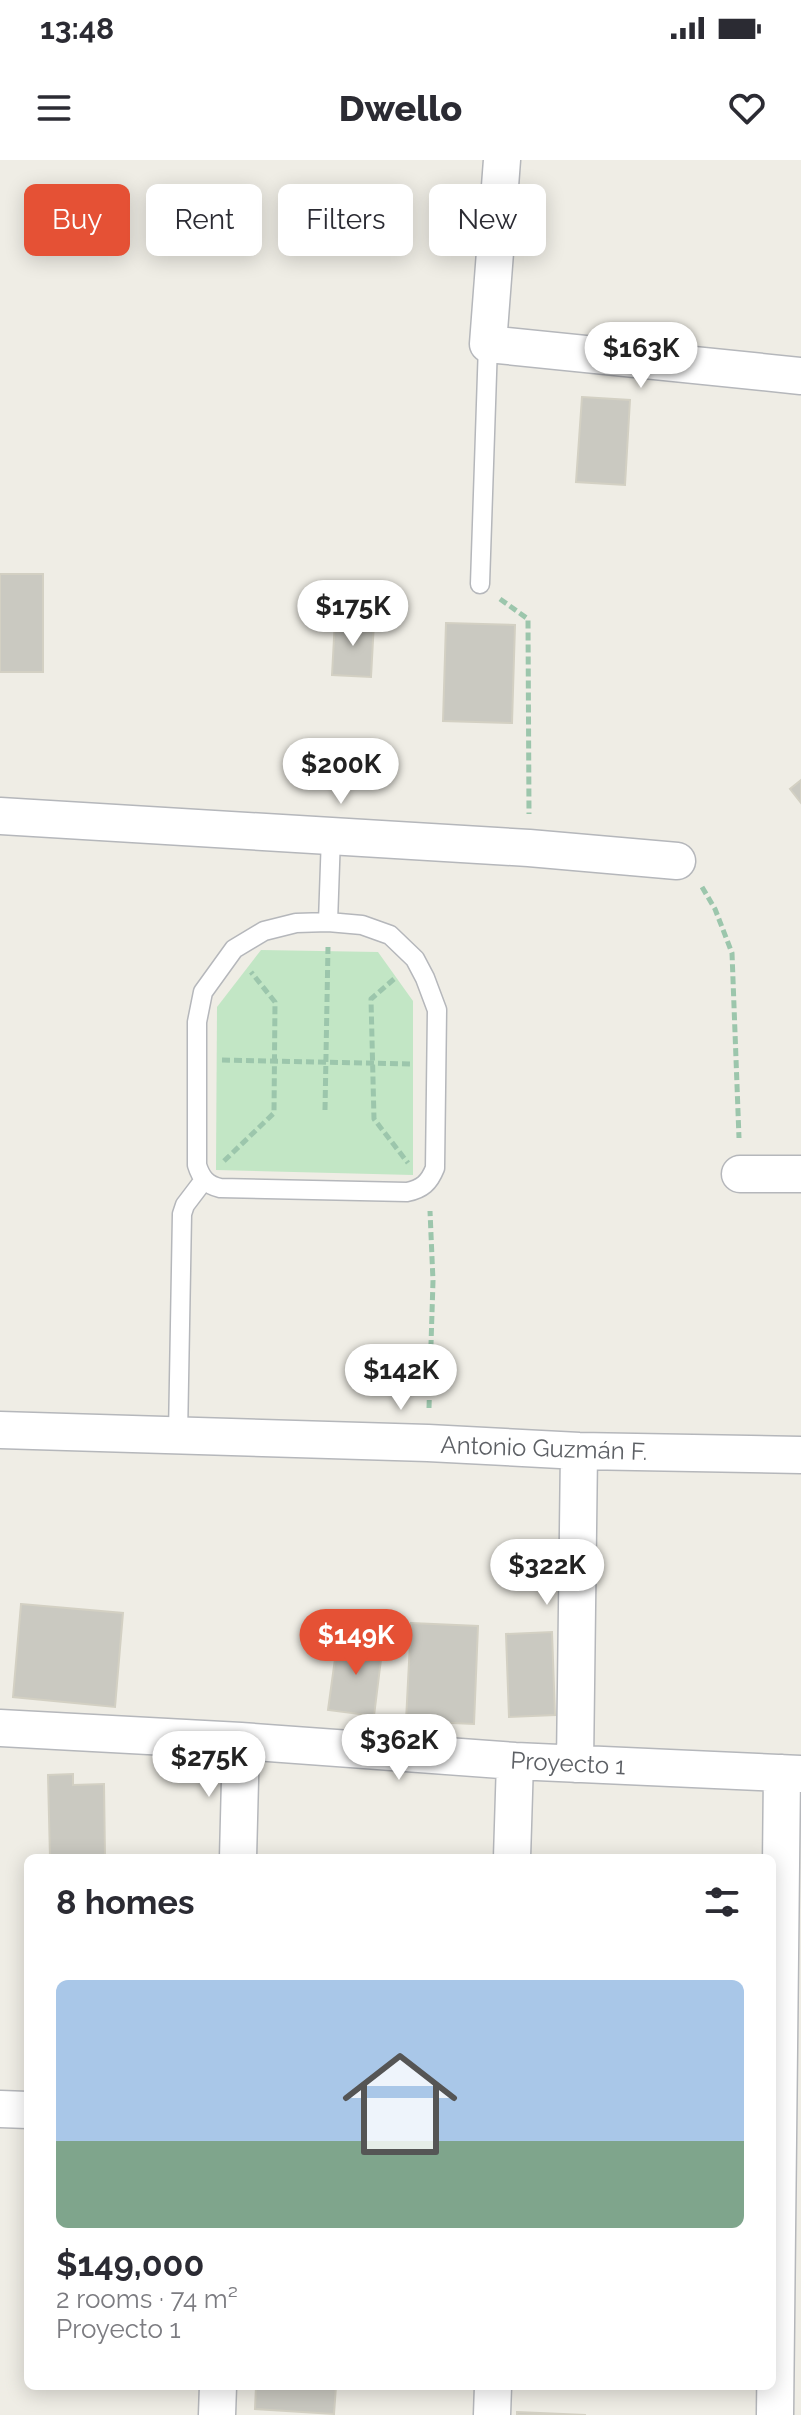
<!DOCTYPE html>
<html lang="en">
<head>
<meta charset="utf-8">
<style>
	:root { --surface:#fff; --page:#f2f2f3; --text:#2b2b33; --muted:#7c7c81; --line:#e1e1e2; --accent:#e55135 }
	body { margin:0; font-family:Raleway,sans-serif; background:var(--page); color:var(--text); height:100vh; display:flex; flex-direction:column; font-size:30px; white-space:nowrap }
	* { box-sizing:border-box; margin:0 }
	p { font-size:26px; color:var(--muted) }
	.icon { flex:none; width:44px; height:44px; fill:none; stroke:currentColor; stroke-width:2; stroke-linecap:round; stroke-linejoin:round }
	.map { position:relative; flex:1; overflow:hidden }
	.drawer { position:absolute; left:24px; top:1694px; width:752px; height:536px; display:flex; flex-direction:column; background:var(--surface); border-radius:12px; box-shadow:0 4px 20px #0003 }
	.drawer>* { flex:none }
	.top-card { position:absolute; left:24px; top:24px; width:754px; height:72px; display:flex; gap:16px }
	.price { position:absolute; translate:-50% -68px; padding:0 18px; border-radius:28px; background:#fff; color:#222; font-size:26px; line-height:52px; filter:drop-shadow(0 2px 4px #0008) }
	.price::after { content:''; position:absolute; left:50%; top:48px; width:24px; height:18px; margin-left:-12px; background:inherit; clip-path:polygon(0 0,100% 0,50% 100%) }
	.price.on { background:var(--accent); color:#fff }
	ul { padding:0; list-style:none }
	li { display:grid; align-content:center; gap:16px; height:424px; padding:0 32px }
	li+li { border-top:2px solid var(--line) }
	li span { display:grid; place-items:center; height:248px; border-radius:12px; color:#555 }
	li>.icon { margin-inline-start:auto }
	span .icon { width:144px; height:144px; fill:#fffc; stroke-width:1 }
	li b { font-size:34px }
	h2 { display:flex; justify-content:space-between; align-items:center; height:96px; padding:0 32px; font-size:34px }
	.tag { padding:0 28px; border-radius:12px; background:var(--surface); box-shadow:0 4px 20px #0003; font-size:28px; line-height:72px }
	.tag.on { background:var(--accent); color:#fff }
	.status { display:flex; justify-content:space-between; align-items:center; height:56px; padding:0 40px; background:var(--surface); direction:ltr }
	.status svg { height:22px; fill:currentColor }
	header { display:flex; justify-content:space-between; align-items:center; height:104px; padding:0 32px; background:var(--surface); font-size:36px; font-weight:800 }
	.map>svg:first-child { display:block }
	.green { fill:#c2e6c5 }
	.building { fill:#cac9c1; stroke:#d3d0c3; stroke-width:2 }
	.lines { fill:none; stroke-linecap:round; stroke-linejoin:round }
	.lane-casing { stroke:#b5b7bb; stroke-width:21 }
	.street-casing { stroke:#b5b7bb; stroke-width:39 }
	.path { stroke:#9cc6ac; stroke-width:5; stroke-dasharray:8 4; stroke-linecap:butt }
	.lane { stroke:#fff; stroke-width:18 }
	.street { stroke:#fff; stroke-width:36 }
	.labels { text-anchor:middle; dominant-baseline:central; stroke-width:7; stroke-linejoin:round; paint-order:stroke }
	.street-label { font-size:24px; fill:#5d6065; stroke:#fff }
</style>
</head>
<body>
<div class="status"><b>13:48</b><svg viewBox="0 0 49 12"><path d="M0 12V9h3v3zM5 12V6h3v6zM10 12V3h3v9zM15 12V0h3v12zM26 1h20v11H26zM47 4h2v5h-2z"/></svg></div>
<header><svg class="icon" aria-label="menu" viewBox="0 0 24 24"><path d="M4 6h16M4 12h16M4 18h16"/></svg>Dwello<svg class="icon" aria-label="heart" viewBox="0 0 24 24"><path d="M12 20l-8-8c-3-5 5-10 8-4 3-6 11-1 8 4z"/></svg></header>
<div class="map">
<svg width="801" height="2255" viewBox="0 0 801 2255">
	<rect width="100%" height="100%" fill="#efede5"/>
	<!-- green -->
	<path class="green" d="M261 790 378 792 413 841V1015L216 1010 217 847Z"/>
	<!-- building -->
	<path class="building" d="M582 237 630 240 625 325 576 322Z
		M0 414H43V512H0Z
		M335 460 374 462 371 517 332 515Z
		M446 463 515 465 512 563 443 561Z
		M801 620V643L790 629Z
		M21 1444 123 1453 115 1547 13 1537Z
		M411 1463 478 1466 474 1564 406 1561Z
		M552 1472 555 1555 509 1557 506 1474Z
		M338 1477 383 1483 374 1556 328 1550Z
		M73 1614V1625L104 1624 105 1698H50L48 1615Z
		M256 2226H336L334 2254 255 2249Z
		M517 2252 586 2255H517Z"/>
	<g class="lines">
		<defs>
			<path id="lane" d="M480 424 488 184
				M328 762 362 765 390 775 415 799 425 818 437 850 435 1008C429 1023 422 1029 407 1032L220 1028C207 1025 201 1018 197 1005V862L203 832 234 789 264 771 296 763Z
				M328 762 331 676
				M178 1276 182 1054 185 1045 204 1020"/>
			<path id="street" d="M502 0 488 184 801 216
				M0 656 529 688 677 701
				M740 1014H801
				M0 1270 428 1283 579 1291 801 1295
				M0 1568 241 1581 515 1601 801 1614
				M575 1604 579 1291
				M238 1698 241 1581
				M512 1698 515 1601
				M0 1949 28 1950
				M217 2255 218 2226
				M492 2255 493 2226
				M775 2255 782 1613"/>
		</defs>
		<!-- lane casing -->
		<use href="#lane" class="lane-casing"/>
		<!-- street casing -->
		<use href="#street" class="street-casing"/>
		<!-- path -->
		<path class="path" d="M500 439 528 459 529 654
			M702 727 715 749 732 793 739 978
			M394 819 371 839 374 959 408 1003
			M222 900 412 904
			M325 950 328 787
			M224 1001 274 953 275 842 251 812
			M429 1248 433 1121 430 1051"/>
		<!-- lane -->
		<use href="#lane" class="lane"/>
		<!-- street -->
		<use href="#street" class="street"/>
	</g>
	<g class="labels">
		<!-- street labels -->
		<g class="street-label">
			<text transform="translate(544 1288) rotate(2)">Antonio Guzmán F.</text>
			<text transform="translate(568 1603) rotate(3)">Proyecto 1</text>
		</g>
	</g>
</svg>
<b class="price" style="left:641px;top:230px">$163K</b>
<b class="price" style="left:353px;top:488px">$175K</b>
<b class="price" style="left:341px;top:646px">$200K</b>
<b class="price" style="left:401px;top:1252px">$142K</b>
<b class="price" style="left:547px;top:1447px">$322K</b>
<b class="price on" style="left:356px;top:1517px">$149K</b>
<b class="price" style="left:399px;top:1622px">$362K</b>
<b class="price" style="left:209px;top:1639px">$275K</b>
<div class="top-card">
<a class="tag on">Buy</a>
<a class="tag">Rent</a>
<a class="tag">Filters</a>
<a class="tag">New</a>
</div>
<section class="drawer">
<h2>8 homes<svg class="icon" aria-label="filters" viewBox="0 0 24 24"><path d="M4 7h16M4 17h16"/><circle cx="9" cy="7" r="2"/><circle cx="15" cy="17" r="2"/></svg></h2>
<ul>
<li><span style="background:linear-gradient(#a9c7e8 65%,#7fa58c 0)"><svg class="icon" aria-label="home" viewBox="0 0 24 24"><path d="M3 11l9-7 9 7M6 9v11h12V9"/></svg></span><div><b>$149,000</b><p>2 rooms · 74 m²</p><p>Proyecto 1</p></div></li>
</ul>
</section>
</div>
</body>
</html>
